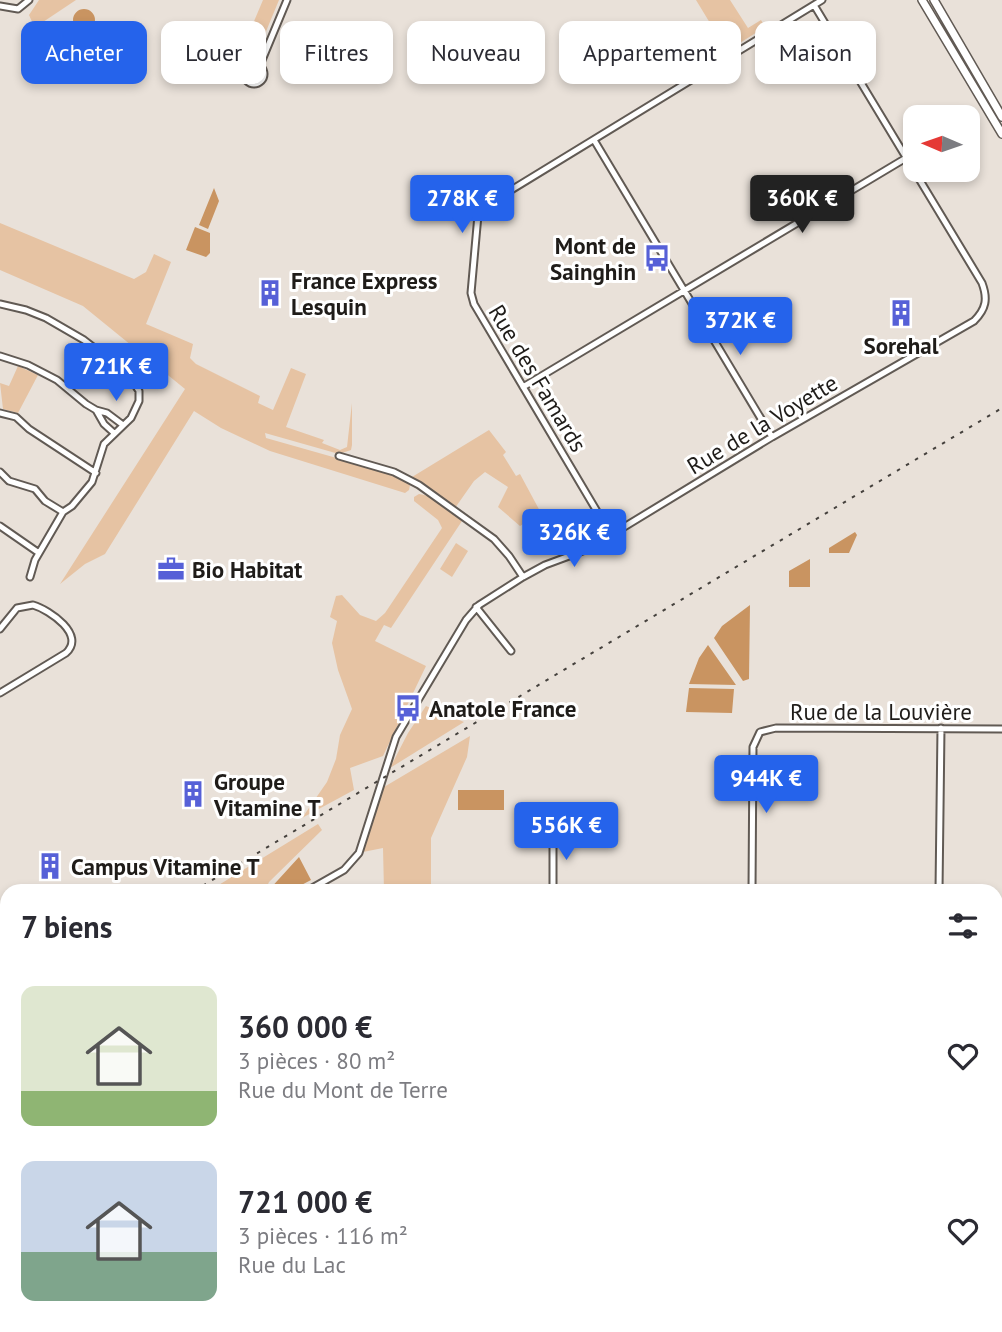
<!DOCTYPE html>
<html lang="fr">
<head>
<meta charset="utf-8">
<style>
	:root { --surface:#fff; --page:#f7f7f7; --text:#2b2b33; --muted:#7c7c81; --accent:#2563eb }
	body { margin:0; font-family:"PT Sans",sans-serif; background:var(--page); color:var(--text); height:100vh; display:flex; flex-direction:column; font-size:26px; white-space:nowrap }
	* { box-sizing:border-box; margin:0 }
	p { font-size:23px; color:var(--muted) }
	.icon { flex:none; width:38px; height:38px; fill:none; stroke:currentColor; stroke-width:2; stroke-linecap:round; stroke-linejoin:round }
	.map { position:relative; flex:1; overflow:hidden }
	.drawer { position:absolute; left:0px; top:884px; width:1003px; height:450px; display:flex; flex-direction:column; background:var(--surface); border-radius:21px 21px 0 0; box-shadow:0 4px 10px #0003 }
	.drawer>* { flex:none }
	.top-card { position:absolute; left:21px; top:21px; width:961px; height:63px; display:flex; gap:14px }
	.needle { width:46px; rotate:272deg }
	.buttons { position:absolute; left:903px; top:105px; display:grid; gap:14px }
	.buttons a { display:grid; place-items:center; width:77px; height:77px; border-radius:14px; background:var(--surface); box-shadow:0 4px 10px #0003; font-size:35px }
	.price { position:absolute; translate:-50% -60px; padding:0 16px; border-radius:7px; background:var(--accent); color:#fff; font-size:23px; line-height:46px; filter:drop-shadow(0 2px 4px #0008) }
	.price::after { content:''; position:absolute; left:50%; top:42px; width:21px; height:16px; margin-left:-10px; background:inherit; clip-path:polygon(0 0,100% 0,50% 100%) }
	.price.selected { background:#222; color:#fff }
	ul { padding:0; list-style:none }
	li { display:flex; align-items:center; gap:21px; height:175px; padding:0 21px }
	li span { display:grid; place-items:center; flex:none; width:196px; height:140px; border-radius:14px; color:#555 }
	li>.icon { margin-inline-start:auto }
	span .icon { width:84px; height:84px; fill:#fffc; stroke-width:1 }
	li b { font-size:30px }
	h2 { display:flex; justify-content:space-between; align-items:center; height:84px; padding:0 21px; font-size:30px }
	.chip { padding:0 24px; border-radius:14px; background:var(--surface); box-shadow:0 4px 10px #0003; font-size:24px; line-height:63px }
	.chip.selected { background:var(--accent); color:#fff }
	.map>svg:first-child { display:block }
	.green { fill:#e6c3a3 }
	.water { fill:#c99461 }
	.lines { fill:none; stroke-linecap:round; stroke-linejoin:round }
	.minor-casing { stroke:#615a54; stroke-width:9 }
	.major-casing { stroke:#615a54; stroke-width:10 }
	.minor { stroke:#fff; stroke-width:5 }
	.major { stroke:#fff; stroke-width:7 }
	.rail { stroke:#45413d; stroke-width:2; stroke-dasharray:3.5 7; stroke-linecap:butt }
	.labels { text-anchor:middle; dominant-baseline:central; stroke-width:6; stroke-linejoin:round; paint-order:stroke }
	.poi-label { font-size:23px; font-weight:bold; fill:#1f1c19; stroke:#fff; text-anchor:start }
	.street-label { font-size:23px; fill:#1f1c19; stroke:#fff }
</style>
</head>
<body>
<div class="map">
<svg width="1002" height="1332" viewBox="0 0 1002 1332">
	<rect width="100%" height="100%" fill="#e9e1d9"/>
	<!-- green -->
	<path class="green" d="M39 0H76L37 26H34L29 15Z
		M263 0H279L260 46 246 40Z
		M696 0H730L748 28 761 20 765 27 727 51Z
		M0 223 134 279 146 272 154 254 171 262 146 324 193 344 190 358 196 364 260 396 258 403 273 410 291 368 306 374 286 427 324 440 322 443 340 450 347 447 352 403V445L351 450 339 454 265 433 266 438 386 472 410 485 409 490 405 493 270 451 221 428 194 411 105 554 85 564 60 584 185 389 83 306 0 270Z
		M18 366 38 375 18 413 3 409 0 383 9 386Z
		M489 430 506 452 503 455 516 476 520 474 541 513 520 526 498 507 508 487 485 472 474 481 455 508 412 477Z
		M419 494C436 496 450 511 462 521L391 628 384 625 375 641 426 666 383 756 350 768 354 790 302 818 327 782 336 759 340 735 352 709 338 670 332 643 337 621 330 617 336 596 342 595 360 615 376 621 385 613 442 528 438 520 414 501V497Z
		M456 543 468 551 452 577 440 569Z
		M426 706 464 722 390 768 408 733Z
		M470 736 467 757 431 838V891H384L383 848 363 852 384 787Z
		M318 824 322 830 269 882 265 891H209Z
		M206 1326 292 1327 296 1332H204Z
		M363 1327H433L434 1332H361Z"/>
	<!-- water -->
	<path class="water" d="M73 20a11 11 0 1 1 22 0a11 11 0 1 1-22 0Z
		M63 30 68 35 70 59 65 61 57 56 52 42 58 31Z
		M214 188 219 201 208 229 199 225Z
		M195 227 210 233V253L206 257 186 250Z
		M855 532 857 535 849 553H829V548Z
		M810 559V587H789V571Z
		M750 605 749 679 743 681 714 638 722 626Z
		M708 645 736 685 689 684 699 658Z
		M689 688 734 689 732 713 686 712Z
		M458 790H504V810H458Z
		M299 857 311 880 290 891H268Z"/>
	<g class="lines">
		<defs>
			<path id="minor" d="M0 6 18 9 29 0
				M244 74a10 10 0 1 1 20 0a10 10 0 1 1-20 0Z
				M260 65 287 0
				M594 140 772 437
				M0 304 26 310 46 318 84 340 128 374 139 391V401L131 418 104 444 92 482 72 506 63 512
				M0 356 28 365 57 380 86 404 96 410 107 413 123 425
				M523 387 906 158
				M96 410 104 424 114 433
				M0 413 16 417 29 429 96 473
				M339 456 394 472 419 485 494 539 509 556 523 577
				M0 472 9 481 35 489 45 501 63 512
				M0 526 39 553
				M611 535 474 304 471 293 478 215 485 206 822 0
				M30 577 35 560 63 512
				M476 607 511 651
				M0 629 17 608 33 605C50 610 86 635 66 653L0 693
				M307 891 344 870 359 853 396 737 466 620 479 605 523 577 545 565 588 549 772 437 974 321C986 309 988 299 982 283L814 5
				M553 891V834
				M752 891 753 747 760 732 776 728 1002 729
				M939 891 941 728
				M0 1031 7 1028
				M0 1106 7 1097
				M0 1248 7 1243
				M298 1326 301 1332
				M198 1332 200 1326
				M559 1332 572 1328 1002 1329"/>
			<path id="major" d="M922 0 1002 134
				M934 0 1002 117"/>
		</defs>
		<!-- minor casing -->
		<use href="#minor" class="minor-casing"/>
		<!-- major casing -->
		<use href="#major" class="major-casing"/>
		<!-- minor -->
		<use href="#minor" class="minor"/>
		<!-- major -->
		<use href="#major" class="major"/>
		<!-- rail -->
		<path class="rail" d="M194 891 1002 408
			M0 986 7 983"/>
	</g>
	<!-- icons -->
	<defs>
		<symbol id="bus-bare" viewBox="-9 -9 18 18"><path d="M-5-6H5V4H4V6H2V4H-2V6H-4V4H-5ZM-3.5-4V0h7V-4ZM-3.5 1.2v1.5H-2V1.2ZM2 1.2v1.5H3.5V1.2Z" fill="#5660d7" stroke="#fff" stroke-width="2.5" paint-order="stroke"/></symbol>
		<symbol id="building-bare" viewBox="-9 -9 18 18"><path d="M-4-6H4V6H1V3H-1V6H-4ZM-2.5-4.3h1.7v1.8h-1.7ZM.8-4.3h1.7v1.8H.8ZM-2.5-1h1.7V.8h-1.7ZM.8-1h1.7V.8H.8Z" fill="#5660d7" stroke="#fff" stroke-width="2.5" paint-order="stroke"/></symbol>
		<symbol id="office-bare" viewBox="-9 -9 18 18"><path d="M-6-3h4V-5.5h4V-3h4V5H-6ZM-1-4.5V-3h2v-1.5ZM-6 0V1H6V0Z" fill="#5660d7" stroke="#fff" stroke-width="2.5" paint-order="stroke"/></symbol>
	</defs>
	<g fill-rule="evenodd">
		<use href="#bus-bare" x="638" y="239" width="38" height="38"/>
		<use href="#building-bare" x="251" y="274" width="38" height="38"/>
		<use href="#building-bare" x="882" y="294" width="38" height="38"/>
		<use href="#office-bare" x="152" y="550" width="38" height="38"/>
		<use href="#bus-bare" x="389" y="689" width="38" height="38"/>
		<use href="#building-bare" x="174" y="775" width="38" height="38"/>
		<use href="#building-bare" x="31" y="847" width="38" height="38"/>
	</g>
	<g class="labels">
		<!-- poi labels -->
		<g class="poi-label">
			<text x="636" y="245" text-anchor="end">Mont de<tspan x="636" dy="26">Sainghin</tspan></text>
			<text x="291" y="280">France Express<tspan x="291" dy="26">Lesquin</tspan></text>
			<text x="901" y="345" text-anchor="middle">Sorehal</text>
			<text x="192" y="569">Bio Habitat</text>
			<text x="429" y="708">Anatole France</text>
			<text x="214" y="781">Groupe<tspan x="214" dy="26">Vitamine T</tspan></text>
			<text x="71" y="866">Campus Vitamine T</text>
		</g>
		<!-- street labels -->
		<g class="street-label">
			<text transform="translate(538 378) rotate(59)">Rue des Famards</text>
			<text transform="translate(762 424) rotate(-31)">Rue de la Voyette</text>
			<text x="881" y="711">Rue de la Louvière</text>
		</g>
	</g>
</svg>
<div class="buttons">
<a><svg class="needle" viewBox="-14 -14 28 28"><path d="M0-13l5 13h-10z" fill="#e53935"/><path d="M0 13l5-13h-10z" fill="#7c7c81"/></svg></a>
</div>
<b class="price" style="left:462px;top:235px">278K €</b>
<b class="price selected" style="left:802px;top:235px">360K €</b>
<b class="price" style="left:740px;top:357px">372K €</b>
<b class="price" style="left:116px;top:403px">721K €</b>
<b class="price" style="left:574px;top:569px">326K €</b>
<b class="price" style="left:766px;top:815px">944K €</b>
<b class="price" style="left:566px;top:862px">556K €</b>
<div class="top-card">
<a class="chip selected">Acheter</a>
<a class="chip">Louer</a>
<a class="chip">Filtres</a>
<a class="chip">Nouveau</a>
<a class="chip">Appartement</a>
<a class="chip">Maison</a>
</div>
<section class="drawer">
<h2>7 biens<svg class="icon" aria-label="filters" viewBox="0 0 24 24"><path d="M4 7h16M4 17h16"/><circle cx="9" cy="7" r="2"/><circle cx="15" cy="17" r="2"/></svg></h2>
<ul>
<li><span style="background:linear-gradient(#dfe7d0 75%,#8fb573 0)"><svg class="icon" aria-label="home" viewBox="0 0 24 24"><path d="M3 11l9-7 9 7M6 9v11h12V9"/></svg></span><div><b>360 000 €</b><p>3 pièces · 80 m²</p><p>Rue du Mont de Terre</p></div><svg class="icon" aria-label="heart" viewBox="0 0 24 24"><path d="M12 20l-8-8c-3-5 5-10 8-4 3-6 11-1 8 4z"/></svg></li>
<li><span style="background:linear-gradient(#c9d6e8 65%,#7fa58c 0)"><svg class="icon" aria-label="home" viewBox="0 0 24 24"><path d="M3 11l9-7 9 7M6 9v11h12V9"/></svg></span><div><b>721 000 €</b><p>3 pièces · 116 m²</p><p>Rue du Lac</p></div><svg class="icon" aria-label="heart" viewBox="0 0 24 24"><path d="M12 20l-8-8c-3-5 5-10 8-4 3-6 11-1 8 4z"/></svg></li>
</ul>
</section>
</div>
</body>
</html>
